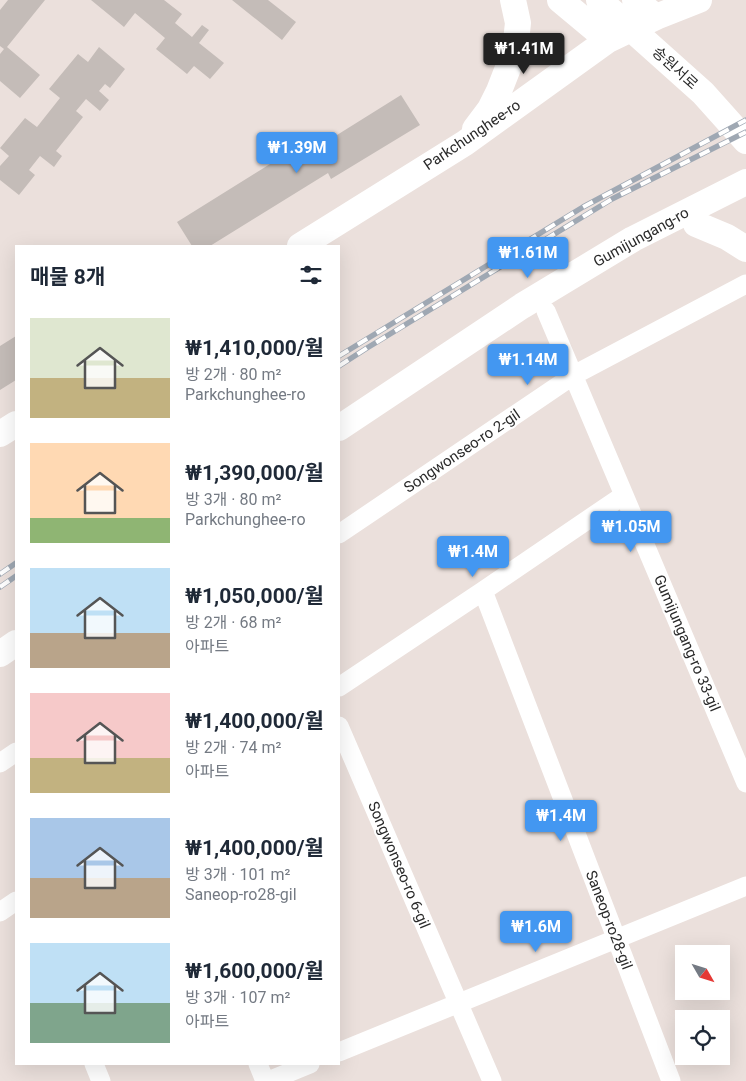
<!DOCTYPE html>
<html lang="ko">
<head>
<meta charset="utf-8">
<style>
	:root { --surface:#fff; --page:#f2f2f3; --text:#1f2937; --muted:#747a83; --accent:#4397f1 }
	body { margin:0; font-family:Roboto,"Noto Sans KR",sans-serif; background:var(--page); color:var(--text); height:100vh; display:flex; flex-direction:column; font-size:19px; white-space:nowrap }
	* { box-sizing:border-box; margin:0 }
	p { font-size:16px; color:var(--muted) }
	.icon { flex:none; width:28px; height:28px; fill:none; stroke:currentColor; stroke-width:2; stroke-linecap:round; stroke-linejoin:round }
	.map { position:relative; flex:1; overflow:hidden }
	.details { position:absolute; left:15px; top:245px; width:325px; height:820px; display:flex; flex-direction:column; background:var(--surface); border-radius:0px; box-shadow:0 5px 20px #0002 }
	.details>* { flex:none }
	.needle { width:32px; rotate:129deg }
	.fabs { position:absolute; left:675px; top:945px; display:grid; gap:10px }
	.fabs a { display:grid; place-items:center; width:55px; height:55px; border-radius:0px; background:var(--surface); box-shadow:0 5px 20px #0002; font-size:25px }
	.price { position:absolute; translate:-50% -42px; padding:0 11px; border-radius:5px; background:var(--accent); color:#fff; font-size:16px; line-height:32px; filter:drop-shadow(0 1px 2px #0008) }
	.price::after { content:''; position:absolute; left:50%; top:30px; width:15px; height:11px; margin-left:-8px; background:inherit; clip-path:polygon(0 0,100% 0,50% 100%) }
	.price.on { background:#222; color:#fff }
	ul { padding:0; list-style:none }
	li { display:flex; align-items:center; gap:15px; height:125px; padding:0 15px }
	li span { display:grid; place-items:center; flex:none; width:140px; height:100px; border-radius:0px; color:#555 }
	li>.icon { margin-inline-start:auto }
	span .icon { width:60px; height:60px; fill:#fffc; stroke-width:1 }
	li b { font-size:21px }
	h2 { display:flex; justify-content:space-between; align-items:center; height:60px; padding:0 15px; font-size:21px }
	.map>svg:first-child { display:block }
	.building { fill:#c4bcb8 }
	.lines { fill:none; stroke-linecap:round; stroke-linejoin:round }
	.street { stroke:#fff; stroke-width:19 }
	.secondary { stroke:#fff; stroke-width:26 }
	.rail-casing { stroke:#9fa8b3; stroke-width:5.5 }
	.rail { stroke:#fff; stroke-width:4; stroke-dasharray:11; stroke-linecap:butt }
	.labels { text-anchor:middle; dominant-baseline:central; stroke-width:4; stroke-linejoin:round; paint-order:stroke }
	.street-label { font-size:15px; fill:#2a2a2a; stroke:#fff }
</style>
</head>
<body>
<div class="map">
<svg width="746" height="1081" viewBox="0 0 746 1081">
	<rect width="100%" height="100%" fill="#ebe0dc"/>
	<!-- building -->
	<path class="building" d="M8 0H45L7 47 40 75 20 98 0 81V54L4 49 0 46V10Z
		M91 0H164L182 14 175 23 192 37 202 25 209 30 199 43 224 63 210 79 194 66 187 74 156 49 165 38 135 13 124 27Z
		M232 0H268L296 22 282 40Z
		M99 47 125 69 110 88 105 84 99 91 109 100 100 111 86 99 76 111 83 117 56 151 62 156 54 167 40 156 29 170 35 175 19 195 0 180V166L9 156 0 148 25 118 37 127 60 98 49 89 78 54 88 62Z
		M401 95 420 125 331 179 328 173 210 246H192L177 222 307 141 313 150Z
		M16 336V380L0 390V346Z"/>
	<g class="lines">
		<!-- street -->
		<path class="street" d="M546 311 746 783
			M339 534 574 375 746 284
			M483 591 671 1081
			M339 687 483 591 624 495
			M339 726 492 1081
			M0 763 16 752
			M0 912 16 901
			M339 1052 746 886
			M94 1064 101 1081
			M258 1064 265 1081
			M268 1081 310 1064"/>
		<!-- secondary -->
		<path class="secondary" d="M560 0 608 40
			M599 0 703 93 746 141
			M635 0 656 17
			M475 129 490 109 499 91 515 50 518 23 513 0
			M696 224 727 237 746 249
			M300 246 465 143 608 40 656 17 699 0
			M339 428 522 306 633 239 746 182
			M0 434 16 424
			M0 654 16 643"/>
		<defs>
			<path id="rail" d="M339 356 583 207 746 120
				M339 366 367 348 612 199 746 132
				M0 574 16 563
				M0 587 16 576"/>
		</defs>
		<!-- rail casing -->
		<use href="#rail" class="rail-casing"/>
		<!-- rail -->
		<use href="#rail" class="rail"/>
	</g>
	<g class="labels">
		<!-- street labels -->
		<g class="street-label">
			<text transform="translate(675 68) rotate(42)">송원서로</text>
			<text transform="translate(472 135) rotate(-34)">Parkchunghee-ro</text>
			<text transform="translate(641 237) rotate(-29)">Gumijungang-ro</text>
			<text transform="translate(462 451) rotate(-34)">Songwonseo-ro 2-gil</text>
			<text transform="translate(687 643) rotate(67)">Gumijungang-ro 33-gil</text>
			<text transform="translate(399 865) rotate(67)">Songwonseo-ro 6-gil</text>
			<text transform="translate(609 920) rotate(69)">Saneop-ro28-gil</text>
		</g>
	</g>
</svg>
<div class="fabs">
<a><svg class="needle" viewBox="-14 -14 28 28"><path d="M0-13l5 13h-10z" fill="#e53935"/><path d="M0 13l5-13h-10z" fill="#747a83"/></svg></a>
<a><svg class="icon" aria-label="locate" viewBox="0 0 24 24"><circle cx="12" cy="12" r="6"/><path d="M12 2v4M12 18v4M2 12h4M18 12h4"/></svg></a>
</div>
<b class="price on" style="left:524px;top:75px">₩1.41M</b>
<b class="price" style="left:297px;top:174px">₩1.39M</b>
<b class="price" style="left:528px;top:279px">₩1.61M</b>
<b class="price" style="left:528px;top:386px">₩1.14M</b>
<b class="price" style="left:631px;top:553px">₩1.05M</b>
<b class="price" style="left:473px;top:578px">₩1.4M</b>
<b class="price" style="left:561px;top:842px">₩1.4M</b>
<b class="price" style="left:536px;top:953px">₩1.6M</b>
<section class="details">
<h2>매물 8개<svg class="icon" aria-label="filters" viewBox="0 0 24 24"><path d="M4 7h16M4 17h16"/><circle cx="9" cy="7" r="2"/><circle cx="15" cy="17" r="2"/></svg></h2>
<ul>
<li><span style="background:linear-gradient(#dfe7d0 60%,#c2b280 0)"><svg class="icon" aria-label="home" viewBox="0 0 24 24"><path d="M3 11l9-7 9 7M6 9v11h12V9"/></svg></span><div><b>₩1,410,000/월</b><p>방 2개 · 80 m²</p><p>Parkchunghee-ro</p></div></li>
<li><span style="background:linear-gradient(#ffd9b3 75%,#8fb573 0)"><svg class="icon" aria-label="home" viewBox="0 0 24 24"><path d="M3 11l9-7 9 7M6 9v11h12V9"/></svg></span><div><b>₩1,390,000/월</b><p>방 3개 · 80 m²</p><p>Parkchunghee-ro</p></div></li>
<li><span style="background:linear-gradient(#bfe0f5 65%,#b9a48a 0)"><svg class="icon" aria-label="home" viewBox="0 0 24 24"><path d="M3 11l9-7 9 7M6 9v11h12V9"/></svg></span><div><b>₩1,050,000/월</b><p>방 2개 · 68 m²</p><p>아파트</p></div></li>
<li><span style="background:linear-gradient(#f6c9c9 65%,#c2b280 0)"><svg class="icon" aria-label="home" viewBox="0 0 24 24"><path d="M3 11l9-7 9 7M6 9v11h12V9"/></svg></span><div><b>₩1,400,000/월</b><p>방 2개 · 74 m²</p><p>아파트</p></div></li>
<li><span style="background:linear-gradient(#a9c7e8 60%,#b9a48a 0)"><svg class="icon" aria-label="home" viewBox="0 0 24 24"><path d="M3 11l9-7 9 7M6 9v11h12V9"/></svg></span><div><b>₩1,400,000/월</b><p>방 3개 · 101 m²</p><p>Saneop-ro28-gil</p></div></li>
<li><span style="background:linear-gradient(#bfe0f5 60%,#7fa58c 0)"><svg class="icon" aria-label="home" viewBox="0 0 24 24"><path d="M3 11l9-7 9 7M6 9v11h12V9"/></svg></span><div><b>₩1,600,000/월</b><p>방 3개 · 107 m²</p><p>아파트</p></div></li>
</ul>
</section>
</div>
</body>
</html>
